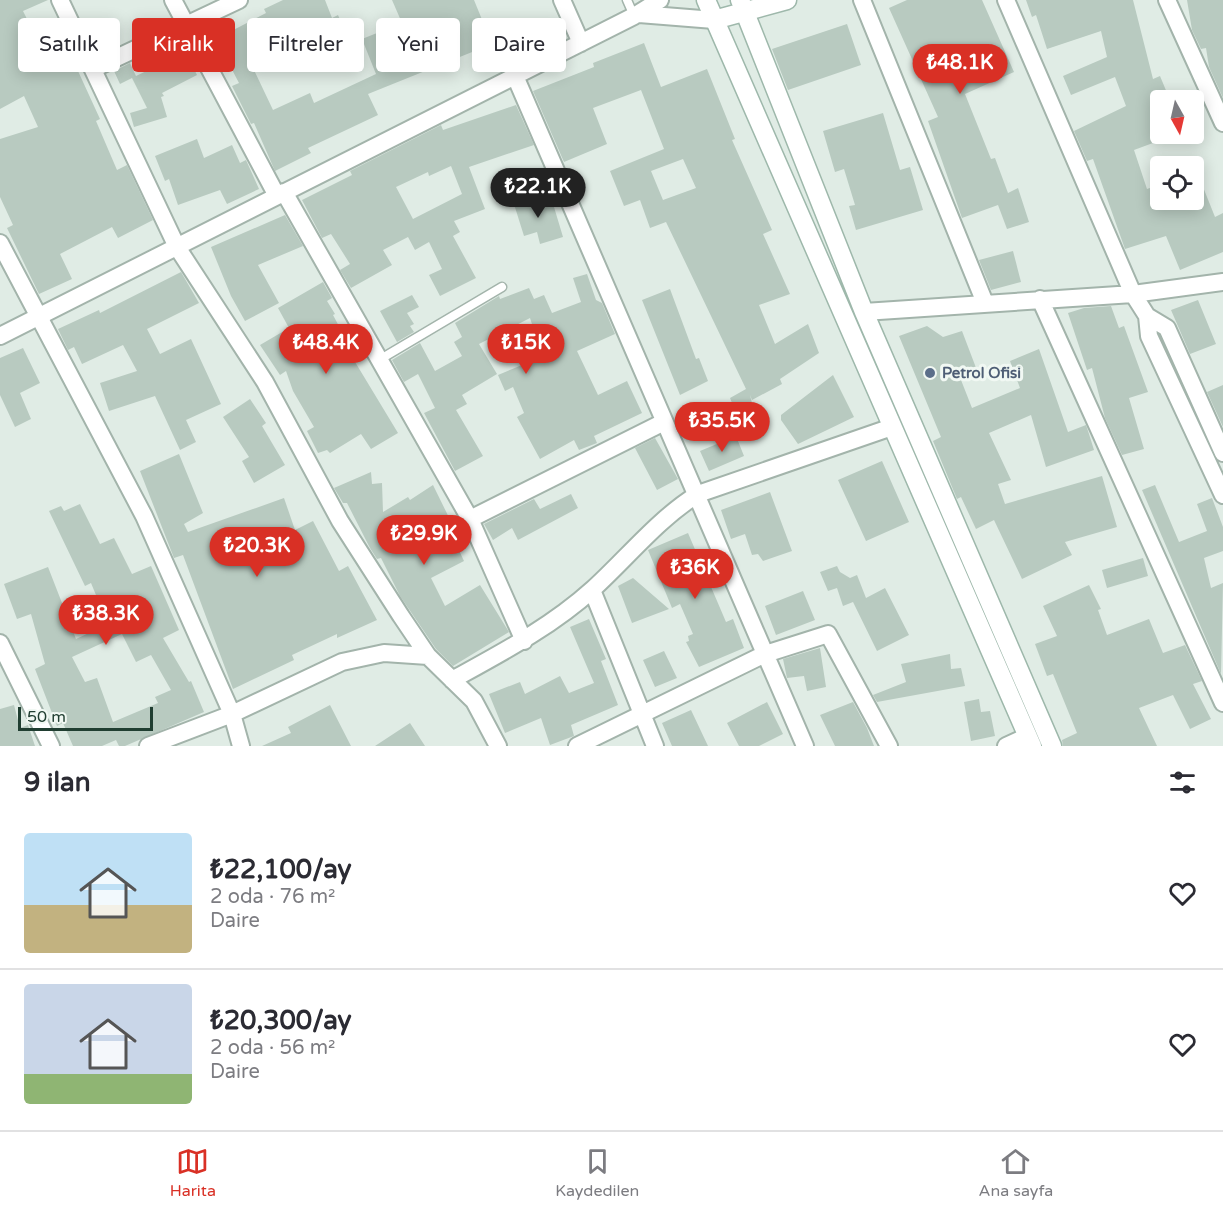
<!DOCTYPE html>
<html lang="tr">
<head>
<meta charset="utf-8">
<style>
	:root { --surface:#fff; --page:#f2f2f3; --text:#2b2b33; --muted:#7c7c81; --line:#e1e1e2; --accent:#d93025 }
	body { margin:0; font-family:"Varela Round",sans-serif; background:var(--page); color:var(--text); height:100vh; display:flex; flex-direction:column; font-size:22px; white-space:nowrap }
	* { box-sizing:border-box; margin:0 }
	p { font-size:20px; color:var(--muted) }
	.icon { flex:none; width:33px; height:33px; fill:none; stroke:currentColor; stroke-width:2; stroke-linecap:round; stroke-linejoin:round }
	.map { position:relative; height:746px; overflow:hidden }
	.drawer { display:flex; flex-direction:column; background:var(--surface); flex:1 }
	.drawer>* { flex:none }
	.banner { position:absolute; left:18px; top:18px; width:600px; height:54px; display:flex; gap:12px }
	.needle { width:39px; rotate:172deg }
	.controls { position:absolute; left:1150px; top:90px; display:grid; gap:12px }
	.controls a { display:grid; place-items:center; width:54px; height:54px; border-radius:6px; background:var(--surface); box-shadow:0 3px 15px #0003; font-size:30px }
	.scale { position:absolute; left:18px; bottom:15px; width:135px; box-sizing:border-box; padding-left:6px; border:3px solid #203e31; border-top:0; font-size:16px; line-height:21px; white-space:nowrap; color:#203e31; -webkit-text-stroke:4px #f1f8f3; paint-order:stroke }
	.price { position:absolute; translate:-50% -51px; padding:0 14px; border-radius:21px; background:var(--accent); color:#fff; font-size:20px; line-height:39px; filter:drop-shadow(0 2px 3px #0008) }
	.price::after { content:''; position:absolute; left:50%; top:36px; width:18px; height:14px; margin-left:-9px; background:inherit; clip-path:polygon(0 0,100% 0,50% 100%) }
	.price.selected { background:#222; color:#fff }
	ul { padding:0; list-style:none }
	li { display:flex; align-items:center; gap:18px; height:150px; padding:0 24px }
	li+li { border-top:2px solid var(--line) }
	li span { display:grid; place-items:center; flex:none; width:168px; height:120px; border-radius:6px; color:#555 }
	li>.icon { margin-inline-start:auto }
	span .icon { width:72px; height:72px; fill:#fffc; stroke-width:1 }
	li b { font-size:26px }
	h2 { display:flex; justify-content:space-between; align-items:center; height:72px; padding:0 24px; font-size:26px }
	.chip { padding:0 21px; border-radius:6px; background:var(--surface); box-shadow:0 3px 15px #0003; font-size:21px; line-height:54px }
	.chip.selected { background:var(--accent); color:#fff }
	.dock { display:flex; justify-content:space-around; align-items:center; height:84px; border-top:2px solid var(--line); background:var(--surface); font-size:16px; color:var(--muted) }
	.dock a { display:grid; justify-items:center; gap:3px }
	.dock .selected { color:var(--accent) }
	.map>svg:first-child { display:block }
	.building { fill:#b8cac0; fill-rule:evenodd }
	.lines { fill:none; stroke-linecap:round; stroke-linejoin:round }
	.lane-casing { stroke:#a3b4ab; stroke-width:11 }
	.street-casing { stroke:#a3b4ab; stroke-width:20 }
	.secondary-casing { stroke:#9eb8ab; stroke-width:21 }
	.lane { stroke:#fff; stroke-width:8 }
	.street { stroke:#fff; stroke-width:16 }
	.secondary { stroke:#fff; stroke-width:18 }
	.service-dot { fill:#5c6f8a; stroke:#f1f8f3; stroke-width:2 }
	.labels { text-anchor:middle; dominant-baseline:central; stroke-width:6; stroke-linejoin:round; paint-order:stroke }
	.service-label { font-size:15px; font-weight:bold; fill:#4e5e75; stroke:#f1f8f3; text-anchor:start }
</style>
</head>
<body>
<div class="map">
<svg width="1223" height="746" viewBox="0 0 1223 746">
	<rect width="100%" height="100%" fill="#e0ece5"/>
	<!-- building -->
	<path class="building" d="M0 0H48L23 11 42 49 66 38 81 70 78 71 100 119 96 121 117 170 127 165 153 220 118 238 112 227 60 254 72 279 39 294 7 228 13 225 0 197V139L38 127 24 96 0 109Z
		M283 0H325L332 18 338 15 351 45 316 61 305 36 260 57 264 63 253 68 273 110 310 93 314 103 376 74 362 39 402 23 392 0H474L492 44 368 94 378 115 308 148 311 153 275 171 254 123 251 124 232 86 239 83 216 39 266 13 264 9Z
		M907 0H982L1014 72 965 94 991 159 995 158 1008 193 1018 188 1029 222 1007 229 998 205 962 218 928 121 938 117 889 8Z
		M1026 0H1133L1153 79 1160 76 1170 100H1161V140L1134 150 1147 189 1161 184V200H1194L1195 167 1215 217 1223 213V252L1180 270 1166 236 1125 249 1093 159 1087 161 1074 131 1126 106 1115 77 1071 95 1063 76 1107 57 1101 31 1047 49 1036 15 1032 17Z
		M1187 0H1223V98L1209 67 1206 48 1201 49 1192 30Z
		M847 24 861 65 788 90 772 49Z
		M644 43 661 87 707 69 735 139 732 140 772 230 763 234 790 294 759 305 775 344 808 324 819 353 780 379 782 384 752 400 750 395 752 403 735 410 730 398 746 389 666 222 650 228 640 200 624 206 610 171 664 149 641 90 593 108 607 144 564 162 533 91 594 67 593 63ZM683 159 696 188 663 200 651 171Z
		M182 45 197 75 162 93 164 96 161 97 167 117 134 127 130 113 147 108 132 78 120 84 114 71 130 63 136 76 167 61 164 55Z
		M516 105 534 145 469 167 485 209 454 221 460 232 453 236 476 278 440 296 429 275 442 269 429 242 415 250 408 237 383 250 392 265 351 288 340 270 350 264 331 234 322 238 302 200 352 175 350 171 441 125 443 130ZM451 166 462 194 413 219 396 187 428 172 429 176Z
		M883 113 900 170 910 167 923 210 856 230 849 206 855 205 844 169 835 172 823 131Z
		M197 139 204 158 232 145 240 163 246 160 259 189 227 204 220 190 178 205 169 179 165 181 155 156Z
		M532 195 535 203 551 197 563 237 540 244 537 232 524 236 513 201Z
		M285 215 303 246 258 265 279 303 245 321 231 296 211 247Z
		M1013 251 1021 282 991 290 979 260Z
		M181 272 199 303 147 329 160 354 191 339 221 404 186 420 196 442 180 450 155 396 109 411 100 383 137 371 123 345 82 364 74 347 68 350 58 329 99 310 100 313Z
		M587 274 596 300 602 303 615 334 577 351 598 395 627 381 642 413 594 436 597 443 579 450 574 440 540 459 517 417 524 413 513 387 505 391 498 375 539 358 537 354 541 352 530 318 479 344 497 374 462 395 467 404 456 410 483 456 455 471 424 413 435 408 418 374 404 382 392 360 420 343 435 371 462 356 454 342 462 337 455 323 499 296 500 299 529 288 534 299 544 295 552 313 581 302 573 278Z
		M323 282 332 298 327 301 335 314 333 315 349 345 346 347 398 433 371 449 361 434 330 453 327 450 318 453 307 431 314 427 293 391 286 371 280 375 260 345 289 328 278 308Z
		M670 289 696 359 699 358 708 381 680 395 642 300Z
		M412 295 419 307 407 313 414 324 410 326 414 332 397 342 380 311Z
		M1198 300 1216 344 1190 354 1171 310Z
		M1111 306 1119 328 1124 326 1148 392 1129 398 1144 449 1122 455 1105 418 1092 368 1087 370 1068 313 1084 308Z
		M927 326 943 337 962 331 978 373 961 380 972 408 1020 388 1010 361 1039 349 1068 432 1086 425 1089 434 1094 450 1046 467 1031 415 989 433 1011 480 998 484 1005 504 1102 476 1117 527 1065 542 1072 555 1022 579 994 520 976 529 961 497 957 499 933 441 941 437 899 336Z
		M23 348 40 383 20 393 31 419 15 427 0 395V358Z
		M833 375 854 417 798 444 781 420V415Z
		M1223 385V427L1207 392Z
		M250 399 266 423 262 426 285 465 254 483 242 461 249 457 223 417Z
		M736 436 744 456 709 471 700 451Z
		M655 438 678 479 657 490 635 448Z
		M179 454 203 513 184 524 188 532 284 498 295 530 313 521 339 571 348 566 377 620 337 638V634L292 655 294 660 233 689 183 555 174 558 140 471Z
		M882 461 909 522 866 541 838 480Z
		M371 472 372 484 382 483 383 512 408 497 410 500 433 485 460 540 455 542 464 561 431 578 445 606 480 585 509 632 453 666 436 649 400 596 381 558 377 559 370 548 347 503H343L334 488Z
		M1155 485 1179 542 1207 531 1197 504 1212 498 1223 527V551L1204 558 1211 588 1223 583 1221 674 1142 490Z
		M770 492 792 551 763 561 758 554 752 555 745 534 731 539 721 510Z
		M571 494 578 508 518 540 512 528 493 540 484 524 534 499 540 509Z
		M80 504 100 544 114 538 132 574 151 566 179 630 163 638 189 682 191 681 204 712 125 746H119L116 740 102 746H73L63 723 57 726 35 669 45 664 31 614 17 619 4 584 48 567 76 639 108 624 91 583 85 586 49 511 61 506 64 511ZM122 634 136 662 151 655 171 690 155 697 158 703 113 722 97 678 85 682 72 657Z
		M688 533 726 622 733 619 744 648 699 667 686 642 689 641 688 636 693 634 680 604 672 608 648 550Z
		M1143 558 1148 576 1107 588 1102 570Z
		M837 566 840 572 850 578 857 575 866 598 885 588 909 635 877 651 853 602 843 606 837 588 828 591 820 572Z
		M633 578 669 609 632 623 618 586Z
		M1089 585 1101 609 1098 610 1107 635 1149 619 1163 653 1185 645 1202 681 1193 684 1211 719 1190 729 1173 695 1139 708 1157 746H1063L1062 740 1077 733 1053 674 1047 676 1035 644 1057 636 1043 606Z
		M803 591 815 620 776 635 765 606Z
		M589 619 606 659 601 661 618 705 571 725 574 736 550 745 541 718 505 733 489 694 520 682 525 694 560 676 569 693 594 683 570 627Z
		M820 648 826 687 807 691 804 676 787 678 783 659Z
		M664 651 677 678 655 687 643 660Z
		M950 654 951 669 961 668 965 686 877 702 873 695 906 682 901 664Z
		M979 699 981 712 990 711 995 736 971 741 964 702Z
		M767 702 783 734 759 746H739L727 723Z
		M853 702 867 728 874 746H835L820 715Z
		M14 705 20 728 28 725 35 746H0V709Z
		M330 705 351 746H262L291 733 288 727Z
		M691 710 708 746H672L662 723Z
		M410 723 425 746H375Z"/>
	<g class="lines">
		<defs>
			<path id="lane" d="M627 0 634 16
				M379 360 502 287"/>
			<path id="street" d="M60 0 177 247 265 382 340 521 401 616 428 656 474 701 498 746
				M173 0 277 196
				M562 0 581 43
				M862 0 985 303
				M1006 0 1133 294 1147 316 1167 328 1223 453
				M1167 0 1223 123
				M639 14 714 20
				M93 69 239 0
				M515 76 805 746
				M284 192 470 519 524 641
				M0 243 144 516 232 714 241 746
				M1040 299 1223 703
				M864 312 1133 294 1223 282
				M1147 316 1149 336 1223 495
				M0 336 634 16 660 0
				M470 519 664 422
				M592 590 655 746
				M0 643 51 746
				M452 680C501 653 551 627 593 589 628 557 658 519 698 494L892 427
				M148 746 232 714 342 662 384 653 428 656
				M577 746 765 654 828 634 889 746
				M1006 746 1028 736"/>
			<path id="secondary" d="M706 0 1032 746
				M740 0 864 312 1052 746
				M714 20 787 0"/>
		</defs>
		<!-- lane casing -->
		<use href="#lane" class="lane-casing"/>
		<!-- street casing -->
		<use href="#street" class="street-casing"/>
		<!-- secondary casing -->
		<use href="#secondary" class="secondary-casing"/>
		<!-- lane -->
		<use href="#lane" class="lane"/>
		<!-- street -->
		<use href="#street" class="street"/>
		<!-- secondary -->
		<use href="#secondary" class="secondary"/>
	</g>
	<!-- markers -->
	<circle class="service-dot" cx="930" cy="373" r="6"/>
	<g class="labels">
		<!-- service labels -->
		<g class="service-label">
			<text x="942" y="373">Petrol Ofisi</text>
		</g>
	</g>
</svg>
<div class="controls">
<a><svg class="needle" viewBox="-14 -14 28 28"><path d="M0-13l5 13h-10z" fill="#e53935"/><path d="M0 13l5-13h-10z" fill="#7c7c81"/></svg></a>
<a><svg class="icon" aria-label="locate" viewBox="0 0 24 24"><circle cx="12" cy="12" r="6"/><path d="M12 2v4M12 18v4M2 12h4M18 12h4"/></svg></a>
</div>
<div class="scale">50 m</div>
<b class="price" style="left:960px;top:95px">₺48.1K</b>
<b class="price selected" style="left:538px;top:219px">₺22.1K</b>
<b class="price" style="left:326px;top:375px">₺48.4K</b>
<b class="price" style="left:526px;top:375px">₺15K</b>
<b class="price" style="left:722px;top:453px">₺35.5K</b>
<b class="price" style="left:424px;top:566px">₺29.9K</b>
<b class="price" style="left:257px;top:578px">₺20.3K</b>
<b class="price" style="left:695px;top:600px">₺36K</b>
<b class="price" style="left:106px;top:646px">₺38.3K</b>
<div class="banner">
<a class="chip">Satılık</a>
<a class="chip selected">Kiralık</a>
<a class="chip">Filtreler</a>
<a class="chip">Yeni</a>
<a class="chip">Daire</a>
</div>
</div>
<section class="drawer">
<h2>9 ilan<svg class="icon" aria-label="filters" viewBox="0 0 24 24"><path d="M4 7h16M4 17h16"/><circle cx="9" cy="7" r="2"/><circle cx="15" cy="17" r="2"/></svg></h2>
<ul>
<li><span style="background:linear-gradient(#bfe0f5 60%,#c2b280 0)"><svg class="icon" aria-label="home" viewBox="0 0 24 24"><path d="M3 11l9-7 9 7M6 9v11h12V9"/></svg></span><div><b>₺22,100/ay</b><p>2 oda · 76 m²</p><p>Daire</p></div><svg class="icon" aria-label="heart" viewBox="0 0 24 24"><path d="M12 20l-8-8c-3-5 5-10 8-4 3-6 11-1 8 4z"/></svg></li>
<li><span style="background:linear-gradient(#c9d6e8 75%,#8fb573 0)"><svg class="icon" aria-label="home" viewBox="0 0 24 24"><path d="M3 11l9-7 9 7M6 9v11h12V9"/></svg></span><div><b>₺20,300/ay</b><p>2 oda · 56 m²</p><p>Daire</p></div><svg class="icon" aria-label="heart" viewBox="0 0 24 24"><path d="M12 20l-8-8c-3-5 5-10 8-4 3-6 11-1 8 4z"/></svg></li>
</ul>
</section>
<nav class="dock">
<a class="selected"><svg class="icon" aria-label="map" viewBox="0 0 24 24"><path d="M3 6l6-2 6 2 6-2v14l-6 2-6-2-6 2zM9 4v14M15 6v14"/></svg>Harita</a>
<a><svg class="icon" aria-label="saved" viewBox="0 0 24 24"><path d="M7 4h10v16l-5-4-5 4z"/></svg>Kaydedilen</a>
<a><svg class="icon" aria-label="home" viewBox="0 0 24 24"><path d="M3 11l9-7 9 7M6 9v11h12V9"/></svg>Ana sayfa</a>
</nav>
</body>
</html>
